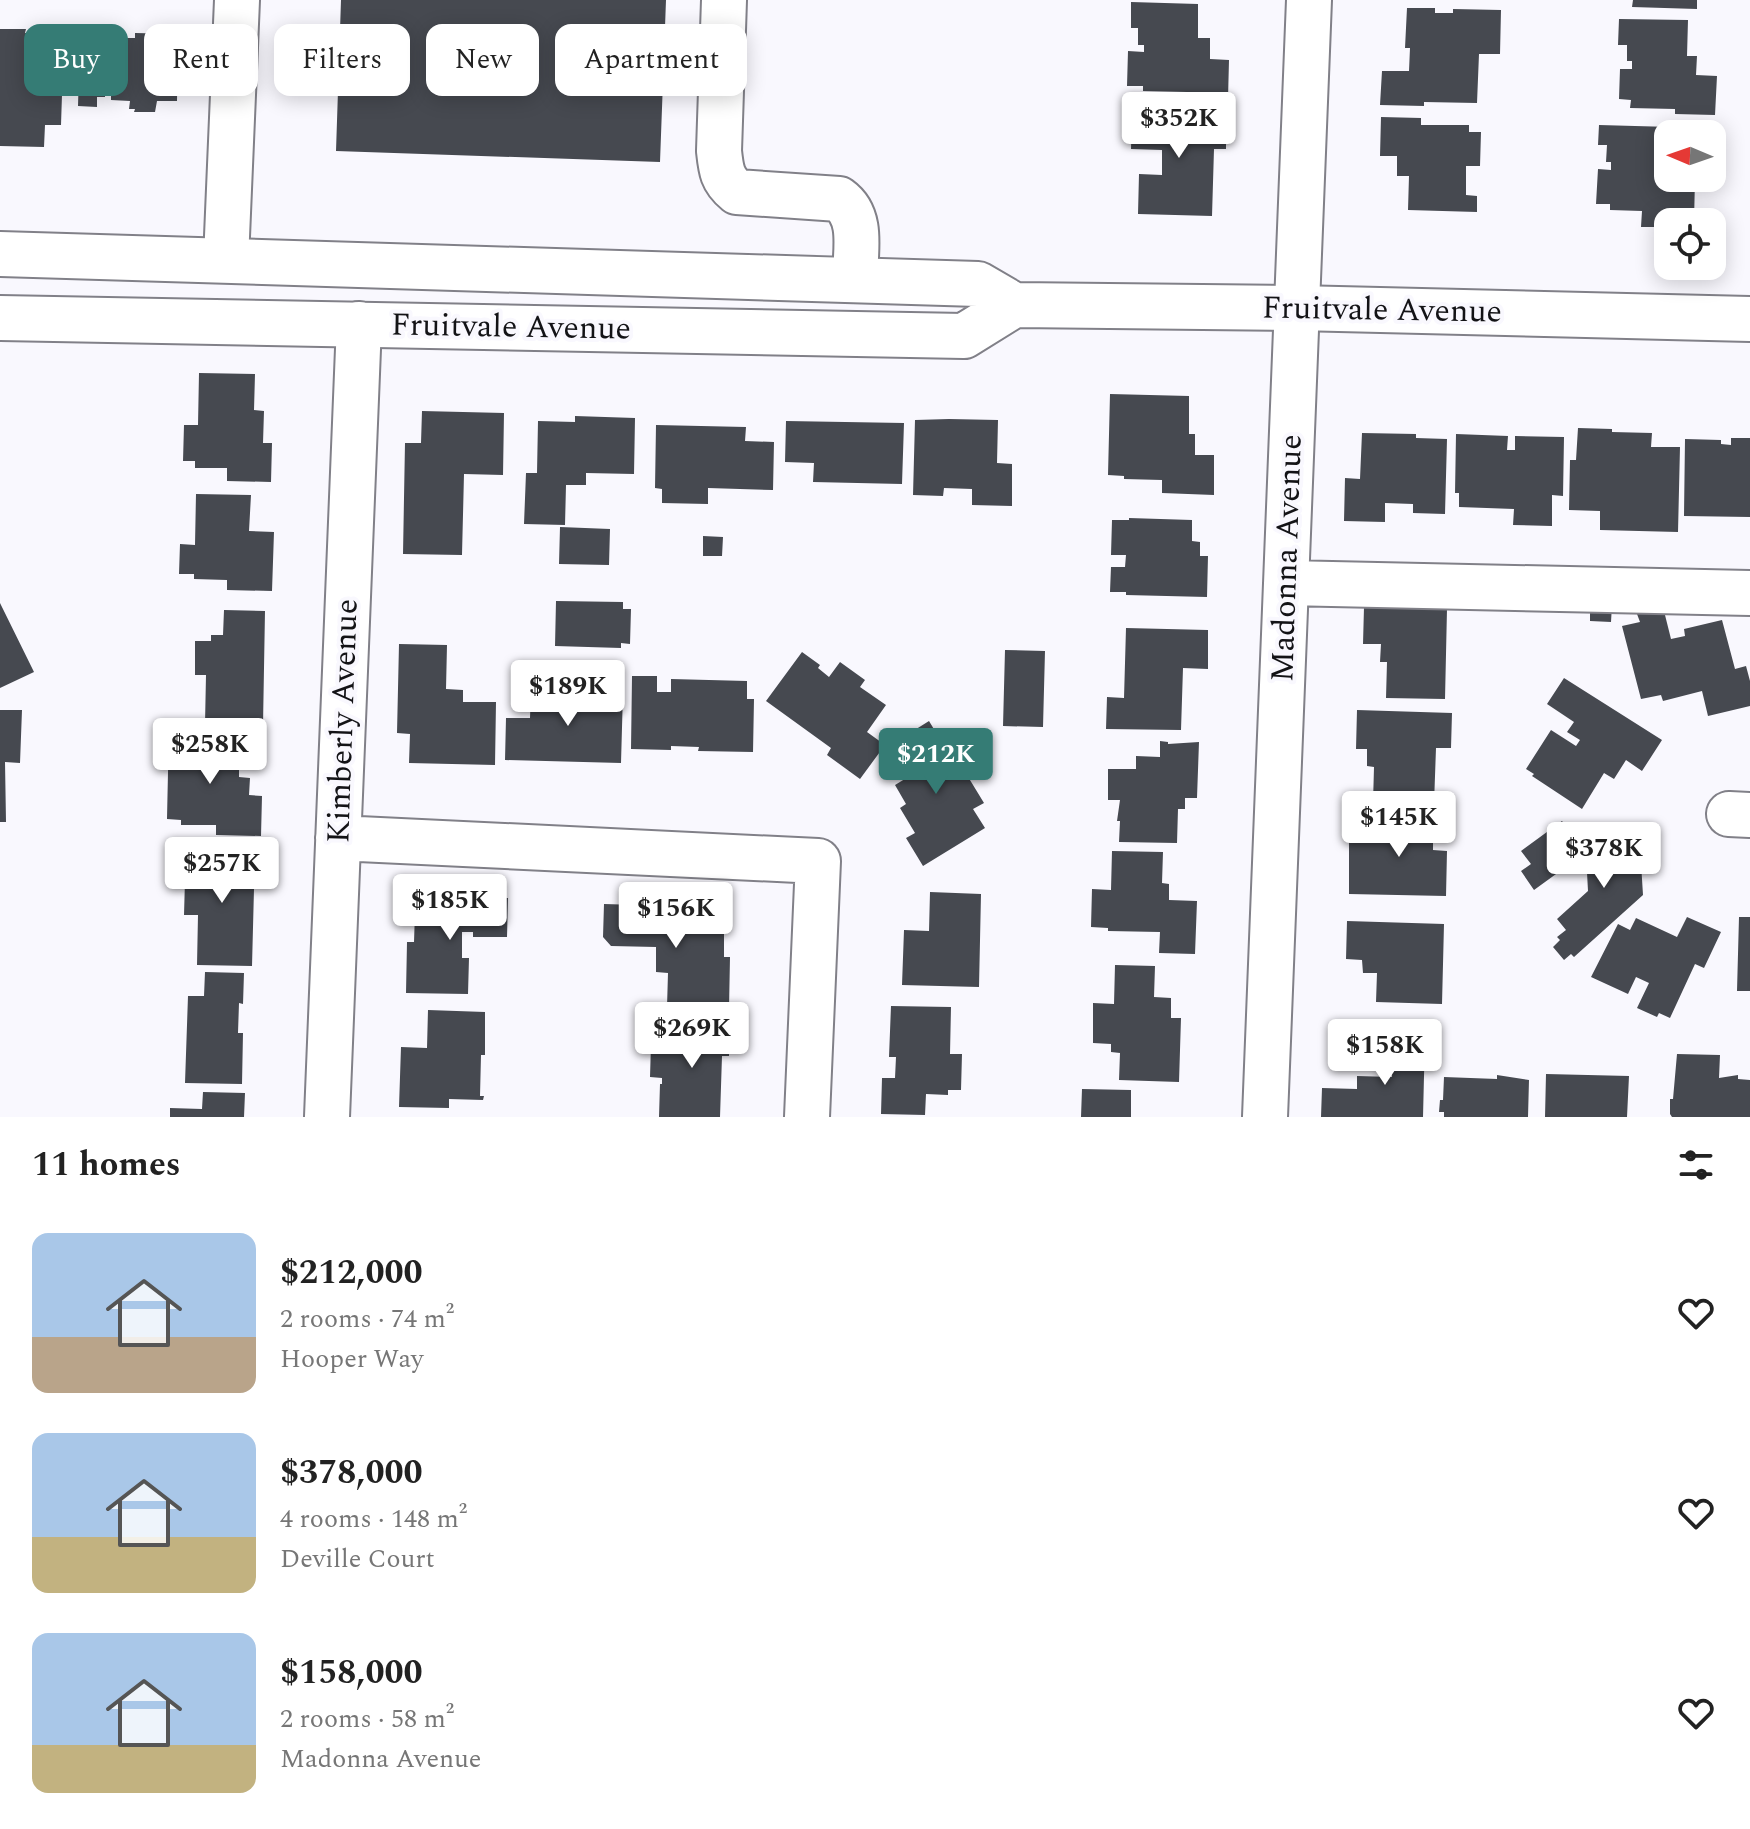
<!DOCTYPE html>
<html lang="en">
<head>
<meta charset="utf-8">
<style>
	:root { --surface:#fff; --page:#f6f6f6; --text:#222; --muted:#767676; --accent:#357c75 }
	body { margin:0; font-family:Spectral,serif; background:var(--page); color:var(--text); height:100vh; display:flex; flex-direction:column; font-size:30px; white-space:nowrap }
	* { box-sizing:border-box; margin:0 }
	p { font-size:26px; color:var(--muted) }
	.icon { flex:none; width:44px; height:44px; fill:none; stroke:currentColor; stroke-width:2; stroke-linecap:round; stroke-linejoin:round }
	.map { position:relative; height:1117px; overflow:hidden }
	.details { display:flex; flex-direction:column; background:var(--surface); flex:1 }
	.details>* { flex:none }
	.guide { position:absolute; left:24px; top:24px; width:800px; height:72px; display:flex; gap:16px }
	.needle { width:52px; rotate:272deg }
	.buttons { position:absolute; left:1654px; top:120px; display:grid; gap:16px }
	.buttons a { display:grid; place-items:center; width:72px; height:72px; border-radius:16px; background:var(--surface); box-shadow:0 4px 20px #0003; font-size:40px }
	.price { position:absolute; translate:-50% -68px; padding:0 18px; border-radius:8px; background:#fff; color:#222; font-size:26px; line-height:52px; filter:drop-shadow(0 2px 4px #0008) }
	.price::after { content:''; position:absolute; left:50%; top:48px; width:24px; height:18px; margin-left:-12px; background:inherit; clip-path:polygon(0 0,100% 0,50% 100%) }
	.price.selected { background:var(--accent); color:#fff }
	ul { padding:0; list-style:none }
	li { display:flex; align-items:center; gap:24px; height:200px; padding:0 32px }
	li span { display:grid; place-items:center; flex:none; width:224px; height:160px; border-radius:16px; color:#555 }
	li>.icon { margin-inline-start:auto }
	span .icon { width:96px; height:96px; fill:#fffc; stroke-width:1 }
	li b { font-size:34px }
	h2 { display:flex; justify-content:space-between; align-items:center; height:96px; padding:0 32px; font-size:34px }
	.pill { padding:0 28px; border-radius:16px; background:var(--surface); box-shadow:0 4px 20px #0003; font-size:28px; line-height:72px }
	.pill.selected { background:var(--accent); color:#fff }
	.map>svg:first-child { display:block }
	.building { fill:#464950 }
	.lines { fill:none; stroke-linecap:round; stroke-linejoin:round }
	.minor-casing { stroke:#818088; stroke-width:48 }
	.major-casing { stroke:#818088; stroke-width:48 }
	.minor { stroke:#fff; stroke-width:44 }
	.major { stroke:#fff; stroke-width:44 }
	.labels { text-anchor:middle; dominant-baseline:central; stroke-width:8; stroke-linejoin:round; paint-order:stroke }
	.street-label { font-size:32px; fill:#131316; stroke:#f9f8fe }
</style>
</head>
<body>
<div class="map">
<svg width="1750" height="1117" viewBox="0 0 1750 1117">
	<rect width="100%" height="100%" fill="#f9f8fe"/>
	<!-- building -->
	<path class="building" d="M341 0H666L660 162 336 151Z
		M1633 0H1697V9L1632 7Z
		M1131 2 1198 4V38H1210V59L1229 60 1228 99 1187 98V92L1143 91V86H1127L1128 51 1144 52V45H1138V28H1131Z
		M1407 8H1435V13H1453V9L1501 10 1500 54H1479L1477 103 1424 102V106L1380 105 1382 71H1409L1410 48H1405Z
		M1619 19 1688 20 1687 56H1697L1696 75 1717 76 1715 115 1675 114V109L1630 108 1631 100 1619 99 1620 69H1632V61H1627V45H1618Z
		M0 29H26L25 33 64 34 61 125H45L44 147 0 146Z
		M80 32 124 33 123 38H135V33L178 34 177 101H157L155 112H134L135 109H129L130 101 111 100V93H105V97H97V107L78 106Z
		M1132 110 1226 112V149H1214L1212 216 1138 214 1139 174 1162 175V150L1131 149Z
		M1381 117 1421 118V125H1469V132H1481L1480 166H1466V195L1477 196V212L1408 210 1409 176H1397V156H1380Z
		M1599 125 1671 127V134H1668V178H1695L1694 222H1668V227H1641L1642 211 1610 210V204H1596L1598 169 1611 170V162H1606L1607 145H1598Z
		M199 373 255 374 254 410 264 411 263 443H272L271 482 227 481V468H195V461H183L184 425H198Z
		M1110 394 1189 396V434H1195V455H1214V495L1162 493V480L1124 479V476L1108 475Z
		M422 411 504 413 503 475 464 474 462 555 403 554 405 443H421Z
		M575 416 635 418 634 474 586 473V485H566L565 525 524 524 526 473H537L538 421 575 422Z
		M949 419 998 420 997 463 1012 464V506L972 505V489L944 488 943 496 913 495 915 420Z
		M786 421 904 423 902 484 813 482 814 463 785 462Z
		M656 425 746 427 745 441 774 442 773 490 708 488V504L662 503V489L655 488Z
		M1578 428 1612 429V432L1652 433 1651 447H1680L1678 532 1600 530V511L1569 510 1570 460H1576Z
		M1362 433 1416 434V438L1447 439 1445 514 1413 513V504L1385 503V522L1344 521 1345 478 1360 479Z
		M1456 434 1508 436 1507 450H1515V436L1564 437 1563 496 1552 495V526L1513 525 1514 509 1459 507V493H1455Z
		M1731 438H1750V517L1684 516 1685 439 1721 440V444L1731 445Z
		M196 494 251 495 249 531 274 532 272 591 227 590V580L194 579V574H179L180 544 195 545Z
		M1129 518 1192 520V541L1200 542V556H1208L1207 597 1126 595V592H1110L1111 567H1125L1126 555H1111L1112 520H1129Z
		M560 527 610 529 609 565 559 564Z
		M703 536 723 537 722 556H703Z
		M556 601 623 602V609H631L630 644 621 643V648L555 646Z
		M0 603 34 672 0 688Z
		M1590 604 1612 605 1611 622 1590 621Z
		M1364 607 1447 609 1445 699 1386 698 1387 662H1380L1381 644H1363Z
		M1663 607 1671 639 1685 636 1684 629 1722 620 1735 669 1746 666 1750 681V706L1708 716 1702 691 1663 701 1661 695 1641 699 1622 626 1640 622 1637 614Z
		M224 610 265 611 263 725 205 724 206 675H195V641H211V635H223Z
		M1126 628 1208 630V669L1183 668 1181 730 1106 729 1107 697 1124 698Z
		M399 644 447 645 446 689 463 690V702H496L495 765 409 763 410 734 397 733Z
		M1005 650 1045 651 1043 727 1003 726Z
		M802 652 820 665 818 668 829 677 840 662 865 680 860 687 886 705 867 732 885 745 860 779 827 755 831 748 766 701Z
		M632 676H657V692H671V679L747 681V699H754L753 752 698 751 699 747 671 746V750L631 749Z
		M1564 678 1662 740 1642 771 1626 760 1614 779 1604 773 1582 809 1532 776 1534 774 1526 769 1551 730 1576 746 1580 740 1567 732 1574 722 1547 704Z
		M531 690 623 692 621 763 505 760 506 718H530Z
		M0 710H22L20 763 5 762 6 822H0Z
		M1357 710 1452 713 1451 748H1436L1434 804 1373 803 1374 767 1367 766V749H1356Z
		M929 721 955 764 959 762 984 803 973 809 985 828 923 866 906 838 915 833 900 808 906 804 895 785 913 774 894 743Z
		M169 726H186V739L239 741V777L250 778 249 795 262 796 261 836 216 835V825H181V820L167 819Z
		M1160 741 1168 742V744L1199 742 1197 798H1185V809H1178L1177 843 1119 842 1120 821H1117L1120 800H1108V769H1136V756L1160 757Z
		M1383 810 1433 811V850L1447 851 1446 896 1349 894V839L1382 840Z
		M1562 821 1585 853 1534 890 1521 871 1531 864 1521 851Z
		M1635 827 1638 846 1640 847 1643 895 1574 957 1571 954 1564 960 1553 947 1560 940 1557 937 1566 930 1557 919 1588 891 1586 854 1597 853 1595 830Z
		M190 849 255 850 252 966 197 965 198 915H184L185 880 197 881V872H189Z
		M1112 851 1163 852 1162 883 1169 884V900L1197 901 1195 954 1159 953 1160 932 1108 931V928L1091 927 1092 889 1111 890Z
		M930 892 981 894 979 987 902 985 904 930 929 931Z
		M435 896 508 898 507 937H473V932H462V958H469L468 994 406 993 407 942H414L415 912H435Z
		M604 904 706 907V926L724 927V957H730L729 1009 667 1007 668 973 656 972V947L611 946 603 937Z
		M1687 917 1721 932 1704 968 1695 964 1670 1018 1659 1013 1657 1017 1637 1008 1649 983 1636 977 1628 994 1591 977 1618 924 1630 930 1636 918 1677 937Z
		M1739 917H1750V991H1737Z
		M1347 921 1444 924 1442 1004 1376 1002 1377 973H1363L1362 960 1346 959Z
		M1115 965 1155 966 1154 997 1171 998V1018H1181L1179 1082 1119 1080 1120 1053 1111 1052V1044L1093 1043V1003L1114 1004Z
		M205 972 244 973 243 1004 239 1003 238 1033H243L242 1084 185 1083 188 996H204Z
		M891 1006 951 1007 950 1054H962L961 1090H948V1095L926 1094 925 1115 881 1114 882 1078H895L896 1057H889Z
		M428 1010 485 1012V1055H481L480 1096H484L483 1100 449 1099V1108L399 1107 401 1047 427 1048Z
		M688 1019 730 1020 729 1056H722L720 1117H659L660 1084H662V1078L650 1077 651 1044H665V1038L688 1039Z
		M1393 1034 1425 1035 1423 1117H1321L1322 1088 1357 1089V1076L1392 1077Z
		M1677 1054 1720 1055 1719 1078 1738 1075V1079L1750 1080V1117H1672L1670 1114V1099H1673Z
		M1546 1074 1629 1076 1627 1117H1545Z
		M1497 1075 1529 1080 1528 1117H1444V1112H1439L1440 1100H1443L1444 1077 1497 1079Z
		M1082 1089 1131 1090V1117H1081Z
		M203 1092 245 1093 244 1117H170V1108L202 1109Z"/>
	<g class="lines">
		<defs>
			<path id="minor" d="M724 0 719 151C721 170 722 180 737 192L839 199C864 217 855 251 855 279
				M226 260 237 0
				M1286 583 1750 593
				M1729 814 1750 815
				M338 838 818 861 807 1117
				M327 1117 359 324
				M1265 1117 1309 0"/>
			<path id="major" d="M0 254 978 284 1014 305 1297 308 1750 319
				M0 318 964 336 1014 305"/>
		</defs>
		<!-- minor casing -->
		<use href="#minor" class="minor-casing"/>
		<!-- major casing -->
		<use href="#major" class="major-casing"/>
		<!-- minor -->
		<use href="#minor" class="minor"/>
		<!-- major -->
		<use href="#major" class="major"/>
	</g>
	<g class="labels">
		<!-- street labels -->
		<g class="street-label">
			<text transform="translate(1382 310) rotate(1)">Fruitvale Avenue</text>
			<text transform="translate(511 327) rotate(1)">Fruitvale Avenue</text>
			<text transform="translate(1287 558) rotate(-88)">Madonna Avenue</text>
			<text transform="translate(343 721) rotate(-88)">Kimberly Avenue</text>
		</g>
	</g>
</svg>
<div class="buttons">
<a><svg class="needle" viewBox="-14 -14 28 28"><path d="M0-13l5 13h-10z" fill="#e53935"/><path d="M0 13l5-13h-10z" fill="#767676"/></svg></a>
<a><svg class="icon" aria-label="locate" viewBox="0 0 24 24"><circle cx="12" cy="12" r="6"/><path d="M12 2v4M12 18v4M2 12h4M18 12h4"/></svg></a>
</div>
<b class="price" style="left:1179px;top:160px">$352K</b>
<b class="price" style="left:568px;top:728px">$189K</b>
<b class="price" style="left:210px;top:786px">$258K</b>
<b class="price selected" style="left:936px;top:796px">$212K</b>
<b class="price" style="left:1399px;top:859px">$145K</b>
<b class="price" style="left:1604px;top:890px">$378K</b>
<b class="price" style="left:222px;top:905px">$257K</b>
<b class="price" style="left:450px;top:942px">$185K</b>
<b class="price" style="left:676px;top:950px">$156K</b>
<b class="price" style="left:692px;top:1070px">$269K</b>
<b class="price" style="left:1385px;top:1087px">$158K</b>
<div class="guide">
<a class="pill selected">Buy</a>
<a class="pill">Rent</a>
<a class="pill">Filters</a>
<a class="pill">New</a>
<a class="pill">Apartment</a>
</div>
</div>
<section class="details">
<h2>11 homes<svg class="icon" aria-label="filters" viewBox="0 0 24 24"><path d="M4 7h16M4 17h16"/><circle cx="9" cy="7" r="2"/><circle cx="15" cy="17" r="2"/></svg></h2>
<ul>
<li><span style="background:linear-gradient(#a9c7e8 65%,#b9a48a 0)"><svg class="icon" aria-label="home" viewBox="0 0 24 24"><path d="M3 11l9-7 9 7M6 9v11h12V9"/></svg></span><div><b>$212,000</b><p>2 rooms · 74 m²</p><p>Hooper Way</p></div><svg class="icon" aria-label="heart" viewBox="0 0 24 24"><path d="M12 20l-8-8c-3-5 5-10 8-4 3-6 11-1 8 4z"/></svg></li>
<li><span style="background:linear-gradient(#a9c7e8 65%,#c2b280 0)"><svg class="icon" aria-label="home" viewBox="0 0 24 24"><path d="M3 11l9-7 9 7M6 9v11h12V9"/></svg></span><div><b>$378,000</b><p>4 rooms · 148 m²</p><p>Deville Court</p></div><svg class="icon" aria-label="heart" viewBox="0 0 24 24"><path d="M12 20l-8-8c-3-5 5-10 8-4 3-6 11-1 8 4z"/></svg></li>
<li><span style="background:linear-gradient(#a9c7e8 70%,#c2b280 0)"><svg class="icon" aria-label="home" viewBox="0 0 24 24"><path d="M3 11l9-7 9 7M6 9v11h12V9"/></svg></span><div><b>$158,000</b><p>2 rooms · 58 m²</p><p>Madonna Avenue</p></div><svg class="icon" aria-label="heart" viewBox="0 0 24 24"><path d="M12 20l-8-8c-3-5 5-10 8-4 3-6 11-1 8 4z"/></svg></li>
</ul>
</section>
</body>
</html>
